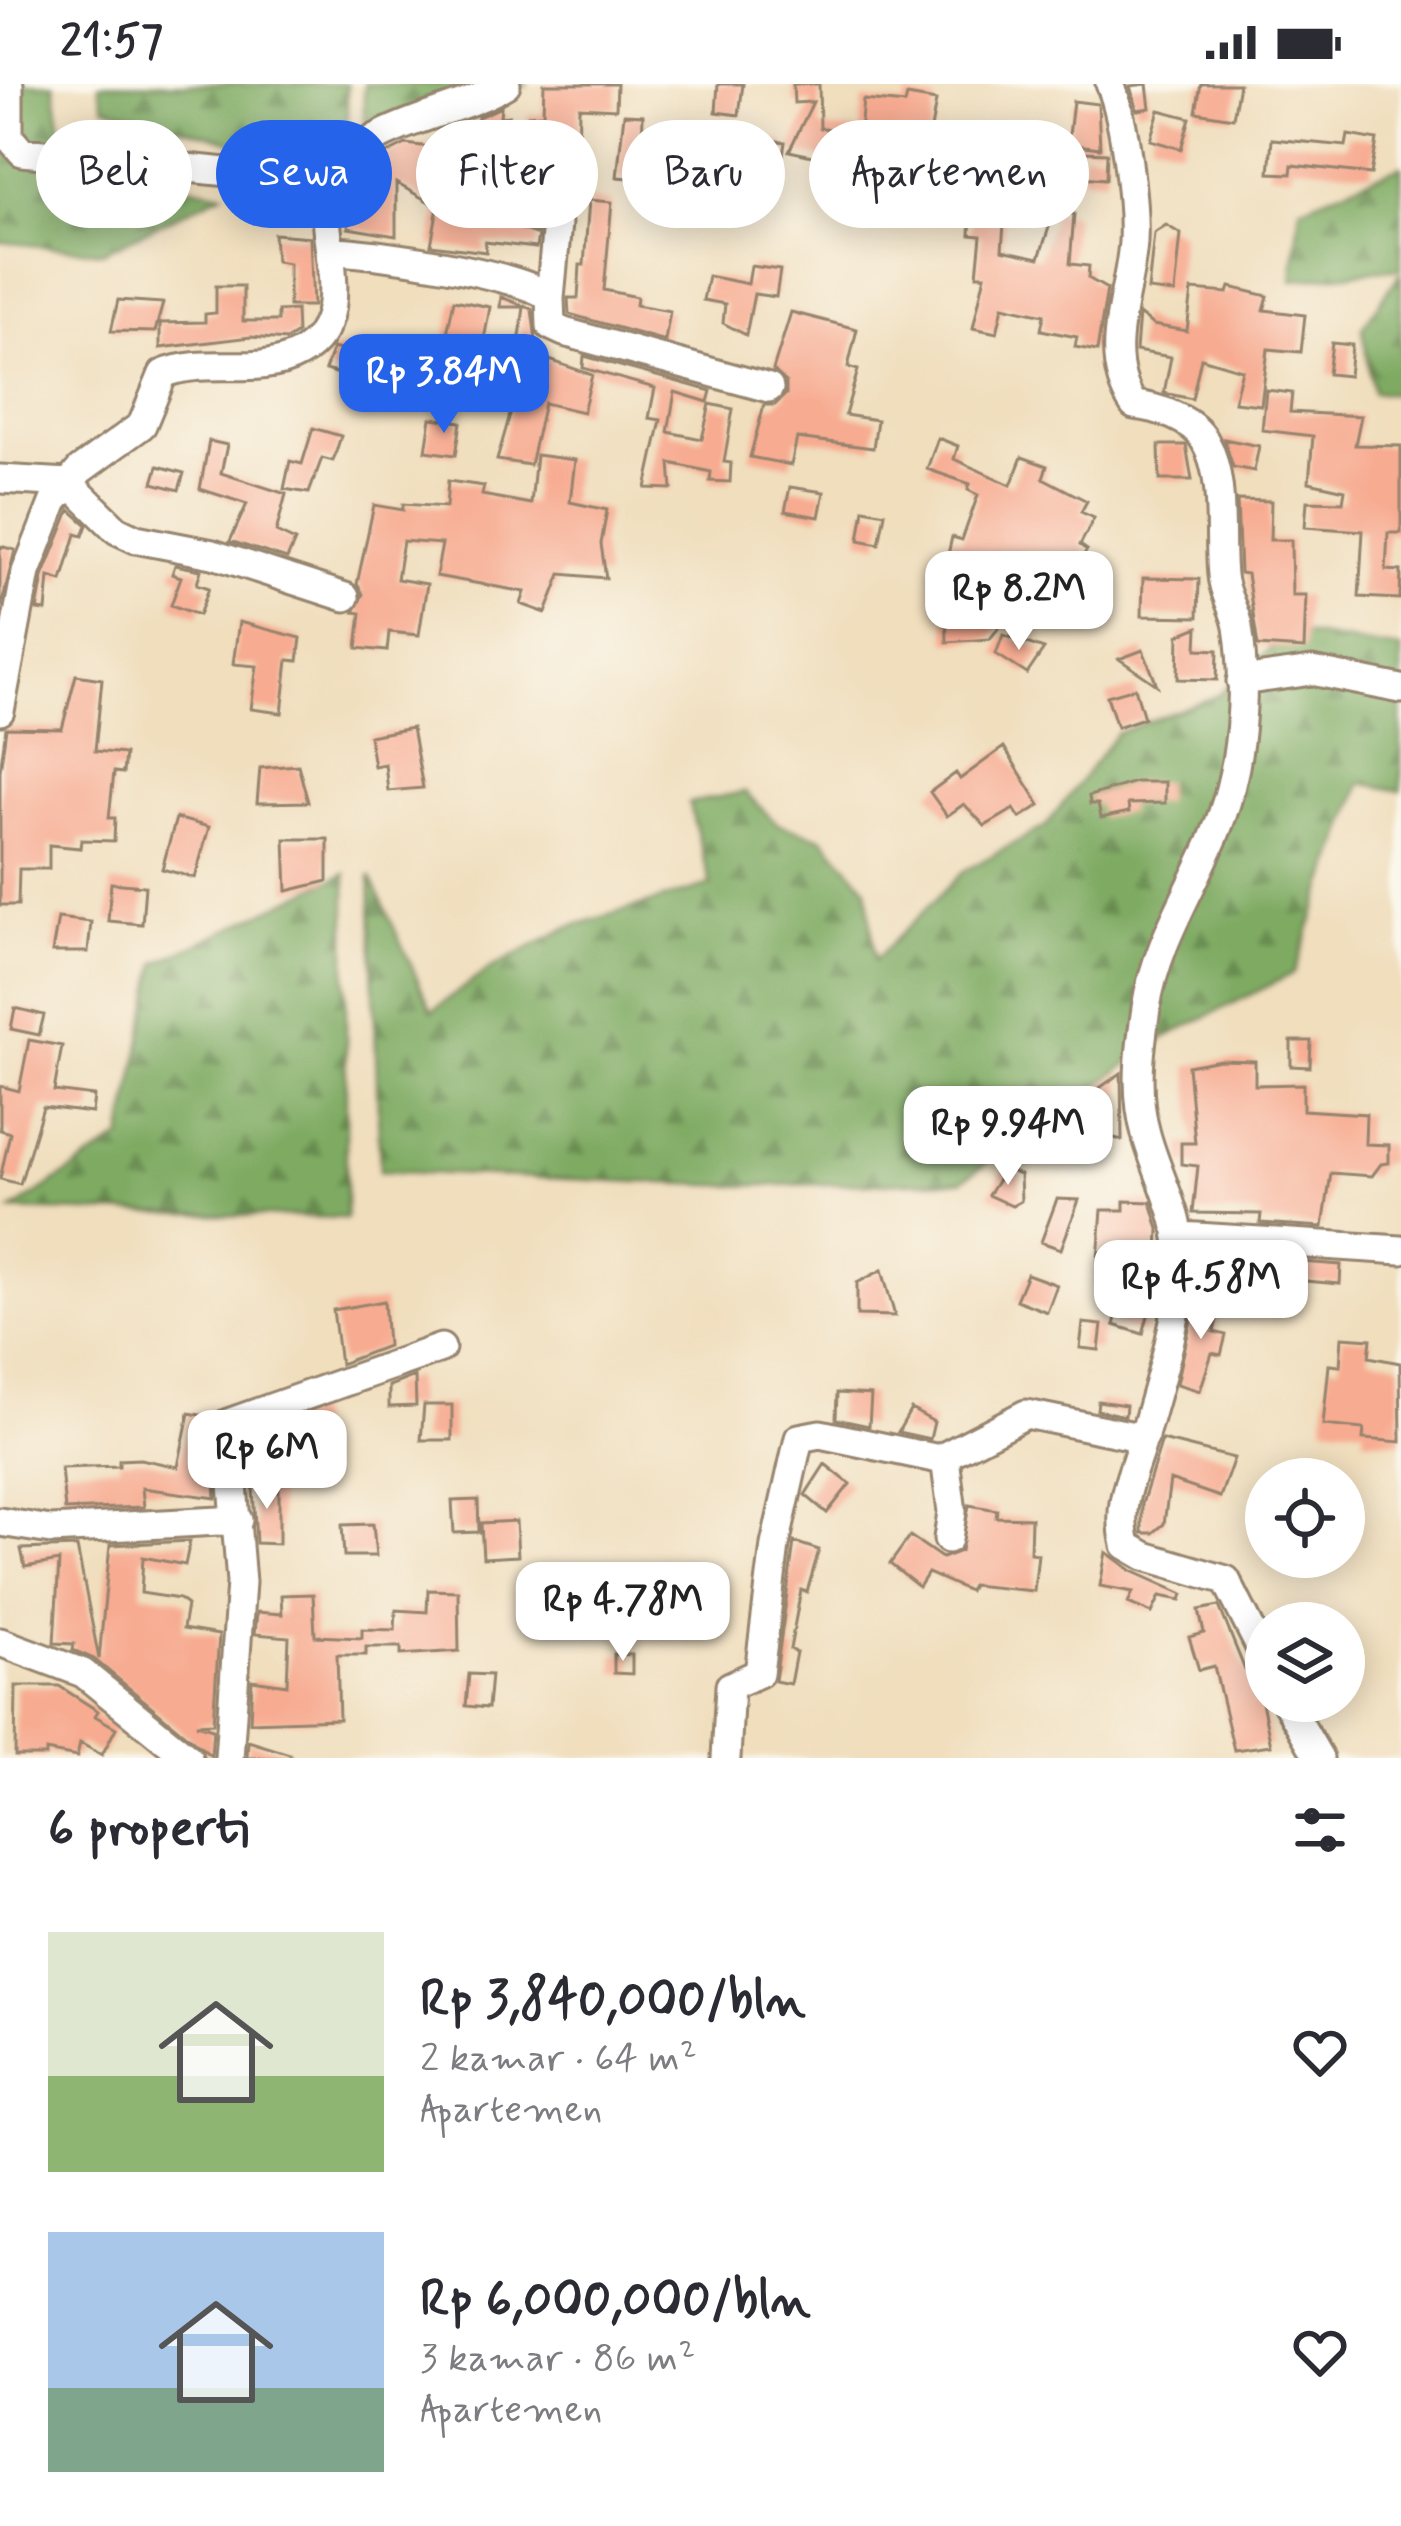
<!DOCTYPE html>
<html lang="id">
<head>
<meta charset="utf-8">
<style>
	:root { --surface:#fff; --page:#f7f7f7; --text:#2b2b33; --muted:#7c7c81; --accent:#2563eb }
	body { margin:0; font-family:Mynerve,sans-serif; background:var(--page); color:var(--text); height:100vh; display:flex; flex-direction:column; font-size:45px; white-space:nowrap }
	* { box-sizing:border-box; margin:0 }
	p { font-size:39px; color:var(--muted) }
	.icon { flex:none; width:66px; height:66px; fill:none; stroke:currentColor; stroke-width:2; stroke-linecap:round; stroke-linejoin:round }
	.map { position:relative; height:1674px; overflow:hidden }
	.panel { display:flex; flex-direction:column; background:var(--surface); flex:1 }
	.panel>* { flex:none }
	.banner { position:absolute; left:36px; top:36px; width:1329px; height:108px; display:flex; gap:24px }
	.controls { position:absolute; left:1245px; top:1374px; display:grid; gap:24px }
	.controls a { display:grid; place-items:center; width:120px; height:120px; border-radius:50%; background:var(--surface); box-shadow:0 6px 30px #0003; font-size:60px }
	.price { position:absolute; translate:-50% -102px; padding:0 27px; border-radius:24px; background:#fff; color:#222; font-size:39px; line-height:78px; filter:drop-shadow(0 3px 6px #0008) }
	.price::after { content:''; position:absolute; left:50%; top:72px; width:36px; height:27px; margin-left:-18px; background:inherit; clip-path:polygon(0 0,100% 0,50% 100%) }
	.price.selected { background:var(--accent); color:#fff }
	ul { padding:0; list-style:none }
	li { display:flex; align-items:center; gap:36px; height:300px; padding:0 48px }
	li span { display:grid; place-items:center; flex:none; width:336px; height:240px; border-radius:0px; color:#555 }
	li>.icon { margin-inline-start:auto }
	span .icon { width:144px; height:144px; fill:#fffc; stroke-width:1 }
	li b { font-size:51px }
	h2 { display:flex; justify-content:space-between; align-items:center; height:144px; padding:0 48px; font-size:51px }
	.pill { padding:0 42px; border-radius:54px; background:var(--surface); box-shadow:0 6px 30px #0003; font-size:42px; line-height:108px }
	.pill.selected { background:var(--accent); color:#fff }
	.status { display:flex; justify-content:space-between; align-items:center; height:84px; padding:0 60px; background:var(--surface); direction:ltr }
	.status svg { height:33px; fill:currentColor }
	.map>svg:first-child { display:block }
	.forest { fill:url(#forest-firs); stroke:#5c6a40; stroke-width:3 }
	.building { fill:#f7ab91 }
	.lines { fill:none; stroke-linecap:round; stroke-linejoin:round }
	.street-casing { stroke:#96846e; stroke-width:33 }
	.street { stroke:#fff; stroke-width:27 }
</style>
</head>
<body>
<div class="status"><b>21:57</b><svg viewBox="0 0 49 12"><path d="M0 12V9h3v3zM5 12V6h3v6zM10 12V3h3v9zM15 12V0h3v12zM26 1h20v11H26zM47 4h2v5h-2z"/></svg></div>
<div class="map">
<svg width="1401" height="1674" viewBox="0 0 1401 1674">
	<defs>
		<pattern id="forest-firs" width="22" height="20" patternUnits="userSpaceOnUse" patternTransform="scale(3)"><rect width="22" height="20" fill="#7eaa62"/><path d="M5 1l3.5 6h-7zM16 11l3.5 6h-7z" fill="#688b50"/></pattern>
	</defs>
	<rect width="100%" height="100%" fill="#fbf7ec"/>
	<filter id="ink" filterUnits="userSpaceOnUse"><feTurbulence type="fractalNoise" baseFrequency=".00833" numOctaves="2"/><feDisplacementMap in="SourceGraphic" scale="24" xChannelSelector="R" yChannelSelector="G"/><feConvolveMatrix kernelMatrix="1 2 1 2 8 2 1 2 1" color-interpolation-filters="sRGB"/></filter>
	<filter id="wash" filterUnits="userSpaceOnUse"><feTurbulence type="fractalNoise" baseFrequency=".004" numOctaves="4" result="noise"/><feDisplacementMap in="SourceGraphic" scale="48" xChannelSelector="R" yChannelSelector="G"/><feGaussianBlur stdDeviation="2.7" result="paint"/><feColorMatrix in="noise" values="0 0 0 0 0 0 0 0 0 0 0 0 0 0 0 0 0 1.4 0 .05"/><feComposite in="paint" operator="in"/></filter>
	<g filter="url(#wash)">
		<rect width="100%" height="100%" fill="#f0debd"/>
		<!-- forest -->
		<path class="forest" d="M0 0H54L66 77 223 109 103 168 0 158Z
			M99 0H347V48L322 83 104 22Z
			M364 0H529L364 37Z
			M1401 82V184L1292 196 1300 123Z
			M1401 188V309H1373L1362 244Z
			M1290 548 1401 565V707L1361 699 1294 889 1166 953 961 1097 732 1102 380 1087 370 791 432 927 489 885 569 843 711 801 689 719 745 708 777 740 823 754 867 804 875 876 964 787 1046 742 1117 649 1217 612Z
			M346 789V1134L12 1126 122 1054 157 879Z"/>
		<g id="blocks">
			<!-- building -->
			<path class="building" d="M544 0H617L616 25 579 23 578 75 559 74 555 113 541 114 520 107 528 31 543 30Z
				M718 0H743L739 31 716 28Z
				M793 0H819L820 44 860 47 863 16 905 20 907 12 936 17 929 56 884 47 891 84 840 93V78L789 67 813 18 794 19Z
				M1147 0 1150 24 1137 26 1130 2Z
				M1201 0H1239L1233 34 1196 28Z
				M1073 17 1098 20 1100 64 1068 60Z
				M501 23 500 33 508 32 478 116 493 135 538 151 536 164 485 158 486 168 431 161 438 123 396 99V152L348 144 349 113 366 114 373 77 380 80 382 72 406 60 455 66 461 45 476 49 478 33Z
				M1159 26 1190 34 1181 65 1150 56Z
				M624 30 643 31 642 62 674 64 673 97 617 93Z
				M1348 51 1377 56 1371 90 1292 81 1291 90 1269 89 1272 55 1346 62Z
				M742 52 785 58 779 97 737 92Z
				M1083 68 1107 69 1106 95 1082 93Z
				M937 81 965 86 963 98 1007 101 1002 166 1039 174 1054 128 1074 130 1070 180 1089 182 1088 194 1107 205 1097 267 1075 263 1077 253 1041 246 1044 231 1003 222 997 249 973 244 985 191H977L981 152 970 151 971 132 930 124Z
				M589 116 612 118 604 206 637 213 636 221 670 227 665 257 569 230 568 214H578L580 181H584Z
				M1166 141 1181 150 1175 209 1148 206 1154 149Z
				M274 150 310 153 313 222H289V179L276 177Z
				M751 182 780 186 776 213 754 210 746 251 723 239 725 220 703 216 708 192 748 200Z
				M216 202H243V237H278V227L296 226 297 249 286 256 251 253 160 264V239L205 238V230L216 229Z
				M1230 203 1268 212 1264 226 1305 231 1301 268 1268 265 1261 321 1234 318 1242 286 1201 274 1192 315 1164 309 1171 273 1136 267 1139 230 1153 241 1187 247 1192 206 1228 209Z
				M501 213 532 225 538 272 592 291 583 328 544 319 530 381 497 376 518 303 482 297 487 270 517 275 524 223H500Z
				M118 216 163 219 155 248 111 247Z
				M454 216 490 223 482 267 446 254Z
				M791 228 857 245 848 283 858 286 845 331 877 336 873 364 797 354 791 381 750 373 764 321H775L786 310V298L773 286Z
				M1332 259 1352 261 1349 292 1328 290Z
				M333 264 363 272 357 295 325 286Z
				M584 272 711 307 708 318 675 308 668 348 702 355 710 320 733 325 724 378 731 379 730 398 710 397 711 388 670 379 672 405 646 404 661 336 649 334 655 304 583 284Z
				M1266 306 1292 309 1290 328 1361 332 1355 361 1401 362V449H1388L1386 486 1401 487 1400 515 1359 513 1363 447 1305 443 1307 417 1343 418 1345 406 1309 398 1313 352 1262 346Z
				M431 334 461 338 456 371 426 367Z
				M313 344 341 352 333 377 322 374 309 409 284 405 290 377 302 380Z
				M938 354 958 362 954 375 1011 401 1022 373 1047 382 1043 394 1087 417 1081 428 1094 434 1080 461 1087 466 1047 528 1023 511 990 555 947 558 945 484 952 453 962 456 978 411 968 406 970 400 927 385Z
				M1224 355 1259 362 1254 387 1233 383Z
				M209 357 227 361 221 389 286 410 276 448 295 457 287 475 230 457 247 420 200 405Z
				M1159 361H1186L1192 396H1160Z
				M536 371 575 376 570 418 607 426 601 460 606 494 561 490 546 529 521 520 525 508 436 492 442 460 403 457 397 495 427 500 419 551 389 548 387 567 357 564 361 529 354 528 363 510 357 500 374 421 403 426V420L446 423 448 397 484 402 482 411 531 420Z
				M158 382 184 389 179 406 153 399Z
				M790 403 824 408 819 433 785 427Z
				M1237 416 1271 417 1270 456H1291L1292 511H1306L1304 565 1258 562 1247 490 1240 489Z
				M864 425 885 429 879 460 859 456Z
				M70 426 87 441 83 452 76 450 62 497 49 493 46 527 37 526 43 493Z
				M0 462 15 466 1 523H0Z
				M175 481 201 486 197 500 209 504 199 531 171 521 181 493 172 490Z
				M1143 494 1199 495 1198 533 1142 532Z
				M239 538 301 554 298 577 288 576 282 629 251 625 257 582 233 580Z
				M1198 543 1197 565 1218 566 1217 596 1178 595 1179 551Z
				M1003 551 1044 565 1027 590 996 570Z
				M1143 566 1157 601 1119 575Z
				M76 591 102 595 95 667 125 670 123 689 114 688 109 734H115L114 757 81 756 80 764 49 761V785H19L18 821H0V687L6 644 62 645Z
				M1135 604 1144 634 1117 643 1107 612Z
				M412 644 423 704 388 707 385 680 374 682 369 652Z
				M1004 663 1040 721 1020 734 1014 725 985 742 964 720 947 732 930 708 956 689 960 695Z
				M298 681 308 718 257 719 260 684Z
				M1135 698H1165V719L1128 720 1129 728 1101 734 1098 720H1090L1089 712Z
				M176 734 209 743 195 794 162 785Z
				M285 755H328V797L287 807Z
				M111 799 145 802 142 840 108 837Z
				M58 834 91 838 88 868H52Z
				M15 924 44 931 39 951 11 945Z
				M29 956 62 962 54 1007 94 1012 92 1029 43 1023 20 1100 0 1095 10 1049 0 1046V1002L19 1007Z
				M1291 957H1311L1310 983 1291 982Z
				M1220 976 1255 977V1001L1303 1000V1026L1366 1030 1365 1060 1389 1061V1079L1381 1080 1372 1092 1331 1089 1323 1143 1260 1139 1261 1130 1193 1129 1198 1082 1181 1080V1059H1195L1188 982Z
				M1121 989 1122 1056 1078 1045 1088 1024 1096 1025 1098 1005Z
				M1005 1085 1020 1091 1021 1117 1012 1122 988 1111Z
				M1057 1115 1079 1116 1061 1165 1041 1158Z
				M1124 1117 1151 1118 1159 1145 1157 1199 1143 1250 1114 1241 1124 1205 1096 1199 1102 1126H1124Z
				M1274 1176 1341 1181 1340 1200 1271 1194Z
				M882 1186 895 1232 857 1231V1199Z
				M1027 1190 1057 1201 1047 1228 1016 1216Z
				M1197 1208 1222 1214 1214 1248 1226 1251 1221 1271 1212 1269 1200 1307 1177 1300Z
				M384 1217 387 1262 340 1280 333 1226Z
				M1083 1239 1102 1241 1099 1266 1080 1264Z
				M1342 1253 1371 1255 1369 1273 1400 1279 1401 1358 1363 1355 1364 1345 1323 1341 1329 1281 1340 1282Z
				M415 1292 416 1322 389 1323V1302Z
				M837 1309 871 1311 869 1342 836 1335Z
				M1098 1317 1126 1321 1125 1332 1097 1326Z
				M424 1321H452V1356H421Z
				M911 1325 934 1338 930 1355 898 1348Z
				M189 1329 211 1333 216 1414 142 1404 144 1423 65 1426 61 1384 119 1382V1376L140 1375 178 1383Z
				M315 1329 324 1362 286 1361V1338Z
				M1162 1356 1234 1374 1220 1413 1170 1396 1164 1440 1153 1449H1142V1420Z
				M825 1380 850 1400 827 1429 805 1411Z
				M279 1391V1460L256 1459 253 1404Z
				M478 1416 479 1448 454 1449 452 1417Z
				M969 1421 997 1426 996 1433 1031 1434 1030 1469 1038 1470 1034 1507 972 1501 969 1507 928 1489 919 1503 890 1480 910 1452 942 1474 961 1467Z
				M516 1437 518 1472 483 1474 481 1439Z
				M373 1440 376 1472H344L342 1441Z
				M190 1457 185 1481 143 1473 141 1509 179 1515 187 1521 183 1545 219 1551 213 1639 196 1640 213 1645 211 1672 94 1575 73 1566 74 1560 54 1559 59 1477 25 1483 21 1465 77 1463 99 1575 110 1461Z
				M794 1458 819 1466 807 1508 801 1506 790 1565 796 1568 790 1600 775 1597Z
				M1106 1468 1132 1487 1183 1510 1181 1516 1160 1512 1152 1529 1128 1519 1133 1508 1100 1502Z
				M428 1506 458 1507 459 1567 401 1571V1563H366V1571H337L339 1635 250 1638 252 1596 287 1601 289 1553 255 1550 257 1528 282 1530 281 1511 313 1510 315 1552 362 1554V1545L395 1546 396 1526 427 1528Z
				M1219 1522 1245 1586 1256 1590 1271 1661 1234 1666 1214 1582 1199 1586 1189 1553 1204 1549 1199 1526Z
				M614 1570 632 1571V1590L614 1589Z
				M469 1590 491 1591 488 1624 466 1622Z
				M16 1602H59L98 1627 95 1632 116 1644 102 1671 80 1659 77 1673 46 1667V1672H15Z
				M248 1657 290 1670V1674H247Z"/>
		</g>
	</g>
	<g filter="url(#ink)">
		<use href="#blocks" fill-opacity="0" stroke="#96846e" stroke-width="3"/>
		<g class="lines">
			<defs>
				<path id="street" d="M9 0V53L22 68 331 98
					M1110 0C1125 35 1135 120 1133 158 1129 214 1100 271 1134 321 1157 323 1193 335 1205 357 1226 393 1218 451 1222 491 1223 509 1235 525 1238 543 1246 594 1243 655 1230 705 1211 782 1158 844 1146 924 1140 965 1134 1008 1146 1050 1158 1094 1182 1133 1181 1180 1179 1235 1160 1295 1145 1348 1134 1390 1115 1417 1126 1461L1145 1472 1226 1496 1266 1575
					M500 119 557 139 550 214
					M333 167C373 168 524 190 550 214L551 242 564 248 769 304
					M0 395 69 399 117 446 136 455 213 470 345 513
					M1241 597 1312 587 1401 605
					M0 627 26 488 54 417 80 386 142 341 163 290C205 272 258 293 299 270 366 233 309 138 331 97 364 36 452 34 506 0
					M1181 1152 1401 1166
					M945 1374 952 1428 948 1455
					M0 1438 51 1446 238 1436
					M0 1558 83 1589 188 1674
					M1286 1617 1319 1674
					M229 1674 241 1498 228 1339 441 1264
					M726 1674 730 1602 759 1589 775 1461 799 1354 820 1350 939 1375 1026 1330 1144 1354"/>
			</defs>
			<!-- street casing -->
			<use href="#street" class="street-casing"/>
			<!-- street -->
			<use href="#street" class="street"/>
		</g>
	</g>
</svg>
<div class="controls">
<a><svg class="icon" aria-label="locate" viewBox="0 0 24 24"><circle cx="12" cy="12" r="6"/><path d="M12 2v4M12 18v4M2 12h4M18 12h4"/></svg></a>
<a><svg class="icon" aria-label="layers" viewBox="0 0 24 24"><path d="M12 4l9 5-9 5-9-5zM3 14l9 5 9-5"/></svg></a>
</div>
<b class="price selected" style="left:444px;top:352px">Rp 3.84M</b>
<b class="price" style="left:1019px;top:569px">Rp 8.2M</b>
<b class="price" style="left:1008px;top:1104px">Rp 9.94M</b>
<b class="price" style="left:1201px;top:1258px">Rp 4.58M</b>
<b class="price" style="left:267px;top:1428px">Rp 6M</b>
<b class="price" style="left:623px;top:1580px">Rp 4.78M</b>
<div class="banner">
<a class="pill">Beli</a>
<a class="pill selected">Sewa</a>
<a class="pill">Filter</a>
<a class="pill">Baru</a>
<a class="pill">Apartemen</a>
</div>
</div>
<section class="panel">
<h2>6 properti<svg class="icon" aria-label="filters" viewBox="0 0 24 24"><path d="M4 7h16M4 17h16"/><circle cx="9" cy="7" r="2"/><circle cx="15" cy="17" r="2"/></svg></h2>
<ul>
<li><span style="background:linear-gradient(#dfe7d0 60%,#8fb573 0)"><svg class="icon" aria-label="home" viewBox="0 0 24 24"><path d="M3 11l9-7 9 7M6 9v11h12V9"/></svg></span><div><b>Rp 3,840,000/bln</b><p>2 kamar · 64 m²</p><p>Apartemen</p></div><svg class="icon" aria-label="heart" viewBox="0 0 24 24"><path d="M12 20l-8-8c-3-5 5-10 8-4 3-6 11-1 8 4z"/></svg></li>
<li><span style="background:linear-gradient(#a9c7e8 65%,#7fa58c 0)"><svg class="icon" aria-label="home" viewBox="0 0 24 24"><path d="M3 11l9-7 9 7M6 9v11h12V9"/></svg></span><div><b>Rp 6,000,000/bln</b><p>3 kamar · 86 m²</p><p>Apartemen</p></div><svg class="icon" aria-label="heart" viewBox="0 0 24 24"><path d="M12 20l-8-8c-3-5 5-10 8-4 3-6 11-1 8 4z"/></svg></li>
</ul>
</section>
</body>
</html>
